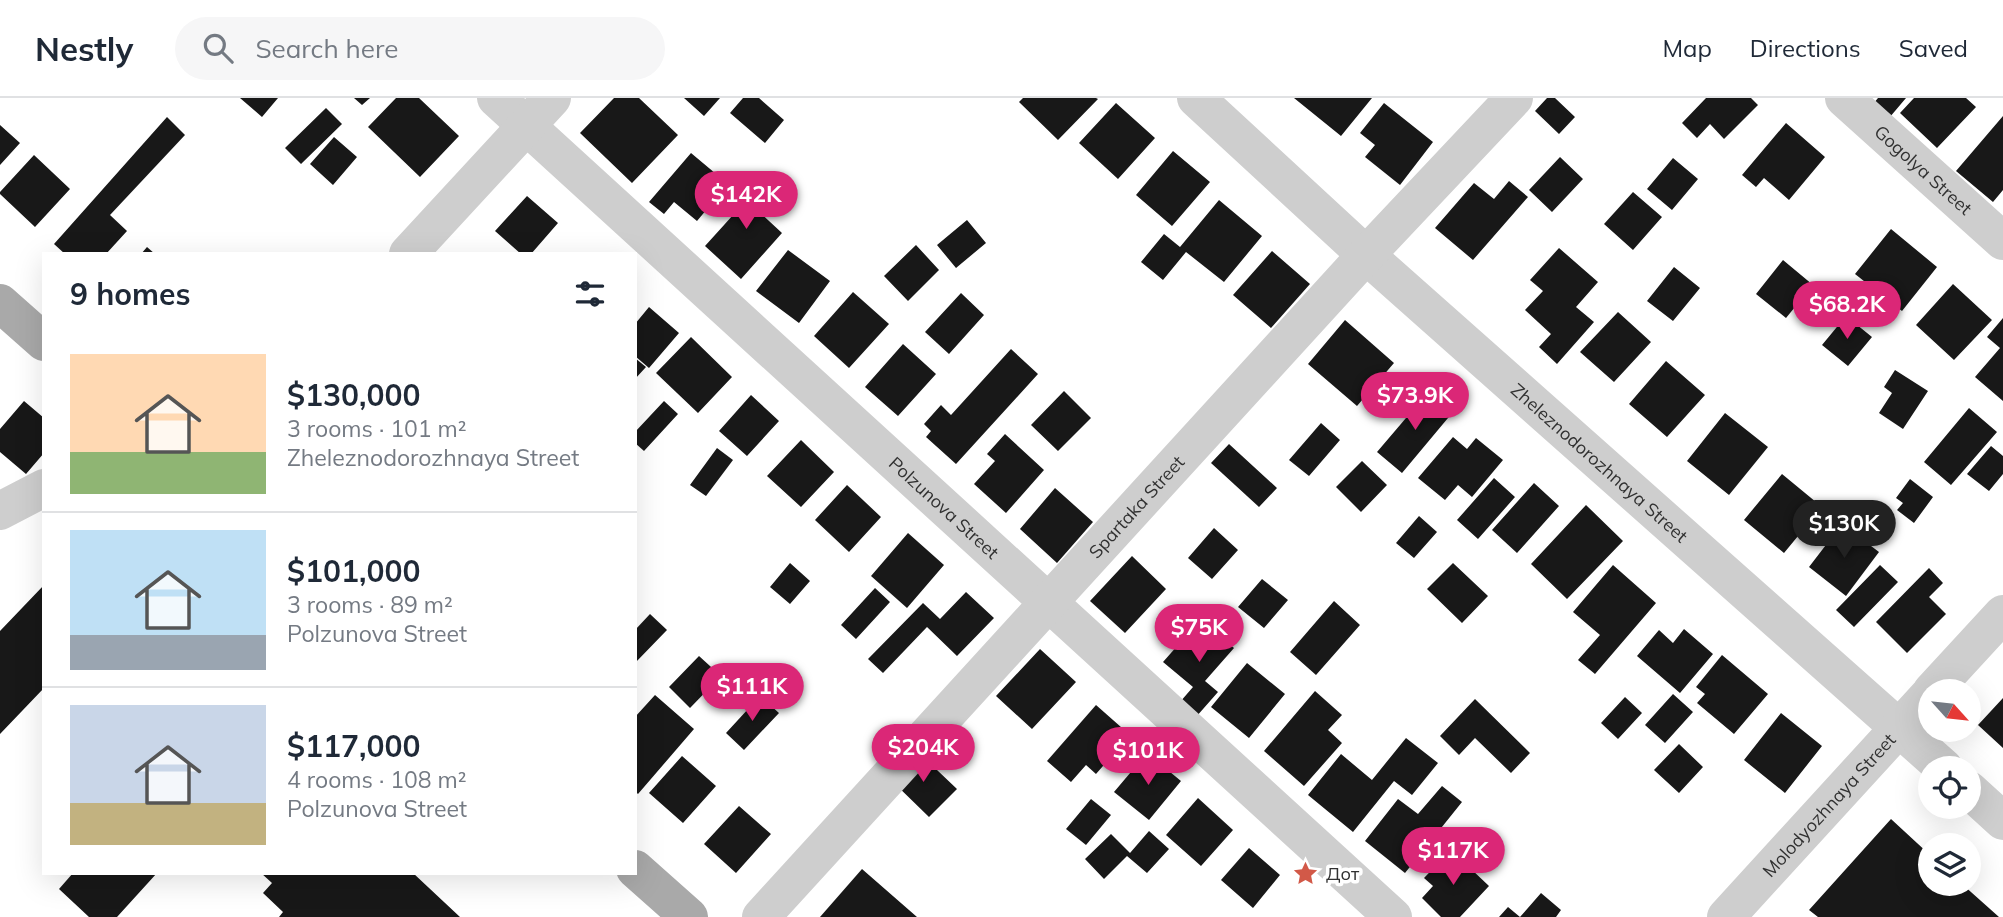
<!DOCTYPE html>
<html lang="en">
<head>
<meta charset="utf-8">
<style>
	:root { --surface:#fff; --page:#f6f6f7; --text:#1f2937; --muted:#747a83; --line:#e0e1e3; --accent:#db2777 }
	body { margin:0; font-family:Mulish,sans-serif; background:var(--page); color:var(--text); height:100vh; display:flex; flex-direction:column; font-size:26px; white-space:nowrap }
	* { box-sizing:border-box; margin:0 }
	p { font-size:23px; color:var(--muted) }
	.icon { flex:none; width:38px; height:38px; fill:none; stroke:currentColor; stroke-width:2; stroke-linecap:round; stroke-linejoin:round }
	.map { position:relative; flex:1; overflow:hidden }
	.panel { position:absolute; left:42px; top:154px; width:595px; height:623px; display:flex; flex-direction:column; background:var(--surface); border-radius:0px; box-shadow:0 7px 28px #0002 }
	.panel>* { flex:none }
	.needle { width:46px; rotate:117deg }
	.controls { position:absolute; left:1918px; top:581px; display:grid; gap:14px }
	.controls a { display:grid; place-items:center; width:63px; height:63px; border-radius:50%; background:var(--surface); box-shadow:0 7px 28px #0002; font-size:35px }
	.price { position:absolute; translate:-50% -60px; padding:0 16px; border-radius:24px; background:var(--accent); color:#fff; font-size:23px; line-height:46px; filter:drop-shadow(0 2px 4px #0008) }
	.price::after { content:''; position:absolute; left:50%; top:42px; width:21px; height:16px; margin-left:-10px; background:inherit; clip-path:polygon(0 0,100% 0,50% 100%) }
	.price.active { background:#222; color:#fff }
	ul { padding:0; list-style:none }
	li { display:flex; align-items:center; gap:21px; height:175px; padding:0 28px }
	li+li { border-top:2px solid var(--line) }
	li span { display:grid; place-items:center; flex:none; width:196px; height:140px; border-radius:0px; color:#555 }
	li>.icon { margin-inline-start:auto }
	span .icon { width:84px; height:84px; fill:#fffc; stroke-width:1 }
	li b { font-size:30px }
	h2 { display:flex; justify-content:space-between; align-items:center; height:84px; padding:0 28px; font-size:30px }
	header { display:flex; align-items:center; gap:42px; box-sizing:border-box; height:98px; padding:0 35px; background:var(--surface); border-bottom:2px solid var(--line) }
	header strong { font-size:33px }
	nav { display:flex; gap:38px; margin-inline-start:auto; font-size:24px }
	.search { width:490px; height:63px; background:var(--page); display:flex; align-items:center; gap:18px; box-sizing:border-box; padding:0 24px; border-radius:38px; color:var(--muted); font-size:26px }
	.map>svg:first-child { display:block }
	.building { fill:#181818 }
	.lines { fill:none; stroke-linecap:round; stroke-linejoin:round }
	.minor { stroke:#cecece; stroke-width:38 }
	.major { stroke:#a9a9a9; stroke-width:38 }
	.labels { text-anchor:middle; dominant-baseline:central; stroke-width:7; stroke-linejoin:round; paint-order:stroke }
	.street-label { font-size:18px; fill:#313131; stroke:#fff }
	.poi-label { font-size:18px; fill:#313131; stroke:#fff; text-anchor:start }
</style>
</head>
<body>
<header>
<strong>Nestly</strong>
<div class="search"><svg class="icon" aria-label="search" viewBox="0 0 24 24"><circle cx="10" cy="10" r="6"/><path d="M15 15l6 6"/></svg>Search here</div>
<nav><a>Map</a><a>Directions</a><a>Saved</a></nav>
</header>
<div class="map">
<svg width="2003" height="819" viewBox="0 0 2003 819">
	<rect width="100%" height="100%" fill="#fff"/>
	<!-- building -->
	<path class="building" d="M240 0H278L262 19Z
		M354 0H370L362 7Z
		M396 0H419L459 38 420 79 368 29Z
		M614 0H639L678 37 632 85 580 35Z
		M684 0H720L704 18Z
		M743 0H759L784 22 765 45 730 15Z
		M1023 0H1096L1098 1 1058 42 1019 4Z
		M1294 0H1372L1341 38Z
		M1547 0H1555L1575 19 1559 36 1535 13Z
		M1706 0H1751L1758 7 1724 41 1710 26 1697 40 1682 25Z
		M1878 0H1906L1884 26 1868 12Z
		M1914 0H1966L1976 9 1937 50 1900 15Z
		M1116 5 1155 40 1118 81 1079 45Z
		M1384 5 1433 44 1400 87 1365 59 1375 47 1360 35Z
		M326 10 342 26 301 66 285 50Z
		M2003 18V92L1993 104 1956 73Z
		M167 19 185 37 110 117 127 133 106 156H65L54 146Z
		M1786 25 1825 59 1789 102 1764 80 1756 89 1742 77Z
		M0 27 20 45 0 67Z
		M334 39 357 59 333 87 310 66Z
		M1173 53 1210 84 1172 128 1136 97Z
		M691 55 728 86 697 123 674 104 664 116 649 104Z
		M34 57 70 91 35 129 0 96V94Z
		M1560 59 1583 81 1552 114 1529 92Z
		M1673 60 1698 81 1672 112 1647 91Z
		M761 73 775 86 754 109 782 135 741 181 705 148 743 106 736 100Z
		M1509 83 1528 99 1473 162 1435 130 1474 85 1494 101Z
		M1633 94 1662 119 1633 152 1604 126Z
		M527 98 558 125 531 156H521L495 133Z
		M1219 102 1262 138 1224 184 1186 154 1163 182 1141 164 1164 136 1180 149Z
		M967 122 986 145 956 170 937 147Z
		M1891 131 1937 169 1902 213 1855 176Z
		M916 147 939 172 908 203 884 178Z
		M147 149 155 156H141Z
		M1559 150 1598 184 1576 209 1594 224 1557 266 1539 249 1551 236 1525 212 1543 193 1530 182Z
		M788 152 830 183 799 225 756 193Z
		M1272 153 1310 186 1271 230 1233 197Z
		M1783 162 1813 187 1786 220 1756 196Z
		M1674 169 1700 190 1673 223 1647 203Z
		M1953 186 1992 222 1954 262 1916 227Z
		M853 194 889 226 849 270 814 238Z
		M961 195 984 217 949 256 925 234Z
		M649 209 679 235 649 270 635 258V226Z
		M1618 214 1651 244 1614 284 1580 254Z
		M1846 218 1872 239 1848 268 1822 247Z
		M2003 220V303L1975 279 2000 250 1987 239Z
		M1345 222 1394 265 1357 308 1308 266Z
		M691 239 732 279 698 315 656 275Z
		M903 246 936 276 898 318 865 289Z
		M1011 251 1038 276 956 366 926 339 931 333 924 326 941 307 951 317Z
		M635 260 646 269 635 281Z
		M1666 263 1705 297 1667 339 1629 306Z
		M1895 272 1928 293 1903 331 1879 315 1892 295 1884 289Z
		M1064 293 1091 320 1058 353 1031 327Z
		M1429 293 1453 314 1402 375 1377 354Z
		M751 297 779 323 747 358 719 333Z
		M24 303 44 320V355L26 376 0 354V331Z
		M664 303 678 316 644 353 635 345V334Z
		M1969 310 1997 334 1951 387 1924 364Z
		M1725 315 1768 349 1729 397 1687 363Z
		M1321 325 1340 342 1309 378 1289 362Z
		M1005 336 1044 372 1006 415 974 386 995 363 987 356Z
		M1453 339 1467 351 1476 340 1503 362 1472 399 1458 387 1445 402 1418 380Z
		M801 342 834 374 801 409 767 378Z
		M1229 346 1277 390 1259 409 1211 365Z
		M1991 348 2003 358V376L1989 393 1967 376Z
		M717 350 733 362 706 398 690 387Z
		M1362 363 1387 387 1361 414 1336 389Z
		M1782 376 1822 409 1784 455 1744 422Z
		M1494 380 1515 399 1478 441 1457 422Z
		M1910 381 1933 399 1914 425 1897 412 1903 405 1896 400Z
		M1534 385 1559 408 1517 455 1492 432Z
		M847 387 881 419 849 454 815 422Z
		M1055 390 1093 424 1057 465 1020 431Z
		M1586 407 1623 443 1567 501 1531 466Z
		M1419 418 1437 434 1414 460 1396 445Z
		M1842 426 1879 454 1846 498 1809 469Z
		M1214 430 1238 452 1212 481 1188 460Z
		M908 435 944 467 907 510 871 478Z
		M1132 458 1166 491 1125 535 1090 503Z
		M790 465 810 483 790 506 770 489Z
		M1453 465 1488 498 1462 525 1427 491Z
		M1613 467 1656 505 1595 576 1578 562 1600 537 1573 514Z
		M1880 467 1898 484 1854 529 1836 512Z
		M1929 470 1943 485 1929 499 1946 516 1907 555 1876 524Z
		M1262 481 1288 502 1264 530 1238 509Z
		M44 487V590L0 636V533Z
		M875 490 890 504 856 541 841 527Z
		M966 494 994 520 957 558 927 529 883 575 868 561 923 505 940 521Z
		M1334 503 1360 527 1316 577 1290 554Z
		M650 516 667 532 635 565V532Z
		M1201 521 1234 550 1205 583 1218 594 1196 619 1180 604 1193 589 1163 564Z
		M1684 531 1713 556 1680 595 1637 558 1659 532 1673 545Z
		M1040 551 1076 584 1032 631 996 598Z
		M1722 557 1768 596 1734 636 1697 605 1705 596 1696 589Z
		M699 558 721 578 690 610 669 589Z
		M1247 565 1285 596 1249 640 1211 609Z
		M1315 593 1342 617 1328 632 1342 645 1304 688 1264 653Z
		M1673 596 1693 614 1665 645 1645 627Z
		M655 597 694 631 638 696 635 693V619Z
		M760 598 779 615 744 652 726 635Z
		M1625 599 1642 615 1618 641 1601 625Z
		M2003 600V650L1978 627Z
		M1475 601 1530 655 1511 675 1475 640 1459 657 1440 638Z
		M1096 607 1130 637 1096 676 1086 667 1071 684 1047 663Z
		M1781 615 1822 648 1785 695 1744 662Z
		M1406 640 1438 665 1412 697 1394 683 1353 734 1308 697 1341 656 1372 682Z
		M1679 646 1703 669 1679 695 1654 672Z
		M917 653 957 691 929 719 890 681Z
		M1147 655 1181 683 1149 722 1114 694Z
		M682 658 716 688 683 725 649 695Z
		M1442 688 1462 704 1405 775 1365 743 1398 701 1418 716Z
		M1198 700 1233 732 1201 768 1166 737Z
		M1091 701 1111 717 1086 747 1066 731Z
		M739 708 771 736 736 775 704 746Z
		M1891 721 1930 757V786H1962L1999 819H1818L1809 812Z
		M1149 733 1169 751 1147 775 1127 758 1104 781 1085 761 1111 736 1130 755Z
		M1249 750 1280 777 1253 810 1221 782Z
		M1451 752 1489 788 1460 819H1441L1422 800 1433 788 1424 780Z
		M862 771 917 819H820Z
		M73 775H157L117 819H89L59 791Z
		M261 775H413L460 819H279L283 814 263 795 272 785Z
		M1541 795 1561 812 1556 819H1520Z
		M1508 809 1520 819H1499Z"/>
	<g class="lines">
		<!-- minor -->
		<g class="minor">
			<path id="s1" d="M496 0 1393 819"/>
			<path id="s2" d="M1196 0 1366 157 1944 670"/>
			<path id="s3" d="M1844 0 2003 143"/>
			<path d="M408 156 552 0"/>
			<path d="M0 413 44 390"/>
			<path d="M1932 593 2003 516"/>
			<path d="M1969 692 2003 723"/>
			<path id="s4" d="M761 819 1366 157 1514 0"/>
			<path id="s5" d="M1726 819 1930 596"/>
		</g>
		<!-- major -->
		<path class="major" d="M0 205 44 244
			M635 771 689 819"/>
	</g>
	<!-- icons -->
	<defs>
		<symbol id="sight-bare" viewBox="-9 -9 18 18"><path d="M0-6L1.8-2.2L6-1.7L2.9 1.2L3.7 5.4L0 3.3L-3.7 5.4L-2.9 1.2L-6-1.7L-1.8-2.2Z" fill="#d25948" stroke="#fff" stroke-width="2.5" paint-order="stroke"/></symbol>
	</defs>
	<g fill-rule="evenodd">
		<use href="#sight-bare" x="1288" y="758" width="35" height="35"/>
	</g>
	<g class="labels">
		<!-- street labels -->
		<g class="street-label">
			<text stroke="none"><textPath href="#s3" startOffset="107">Gogolya Street</textPath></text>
			<text stroke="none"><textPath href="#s2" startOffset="544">Zheleznodorozhnaya Street</textPath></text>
			<text stroke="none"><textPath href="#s4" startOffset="556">Spartaka Street</textPath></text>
			<text stroke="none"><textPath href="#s1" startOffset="607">Polzunova Street</textPath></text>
			<text stroke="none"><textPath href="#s5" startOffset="152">Molodyozhnaya Street</textPath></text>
		</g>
		<!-- poi labels -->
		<g class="poi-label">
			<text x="1326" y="775">Дот</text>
		</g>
	</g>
</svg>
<div class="controls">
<a><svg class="needle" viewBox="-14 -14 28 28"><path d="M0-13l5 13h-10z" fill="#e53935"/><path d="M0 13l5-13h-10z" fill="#747a83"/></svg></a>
<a><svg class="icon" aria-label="locate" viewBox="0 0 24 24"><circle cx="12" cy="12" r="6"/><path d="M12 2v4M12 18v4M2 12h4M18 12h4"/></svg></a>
<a><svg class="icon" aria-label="layers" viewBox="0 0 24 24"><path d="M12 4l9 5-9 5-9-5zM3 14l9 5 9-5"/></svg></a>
</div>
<b class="price" style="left:746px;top:133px">$142K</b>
<b class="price" style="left:1847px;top:243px">$68.2K</b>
<b class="price" style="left:1415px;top:334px">$73.9K</b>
<b class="price active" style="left:1844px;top:462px">$130K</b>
<b class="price" style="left:1199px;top:566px">$75K</b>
<b class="price" style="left:752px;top:625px">$111K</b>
<b class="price" style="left:923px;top:686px">$204K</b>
<b class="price" style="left:1148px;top:689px">$101K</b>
<b class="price" style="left:1453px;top:789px">$117K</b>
<section class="panel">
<h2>9 homes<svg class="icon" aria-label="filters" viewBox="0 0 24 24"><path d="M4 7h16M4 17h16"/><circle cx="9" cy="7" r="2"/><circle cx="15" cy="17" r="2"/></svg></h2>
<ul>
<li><span style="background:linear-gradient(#ffd9b3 70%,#8fb573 0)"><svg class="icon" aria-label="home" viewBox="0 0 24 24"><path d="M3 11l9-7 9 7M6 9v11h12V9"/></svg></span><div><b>$130,000</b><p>3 rooms · 101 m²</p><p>Zheleznodorozhnaya Street</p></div></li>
<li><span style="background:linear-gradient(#bfe0f5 75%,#9aa5b1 0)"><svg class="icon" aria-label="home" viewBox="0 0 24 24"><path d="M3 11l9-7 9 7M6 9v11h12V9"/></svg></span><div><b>$101,000</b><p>3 rooms · 89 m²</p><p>Polzunova Street</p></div></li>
<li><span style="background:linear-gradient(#c9d6e8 70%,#c2b280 0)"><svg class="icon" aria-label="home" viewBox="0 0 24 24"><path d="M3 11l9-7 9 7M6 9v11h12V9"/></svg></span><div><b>$117,000</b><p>4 rooms · 108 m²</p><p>Polzunova Street</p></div></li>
</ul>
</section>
</div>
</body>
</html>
